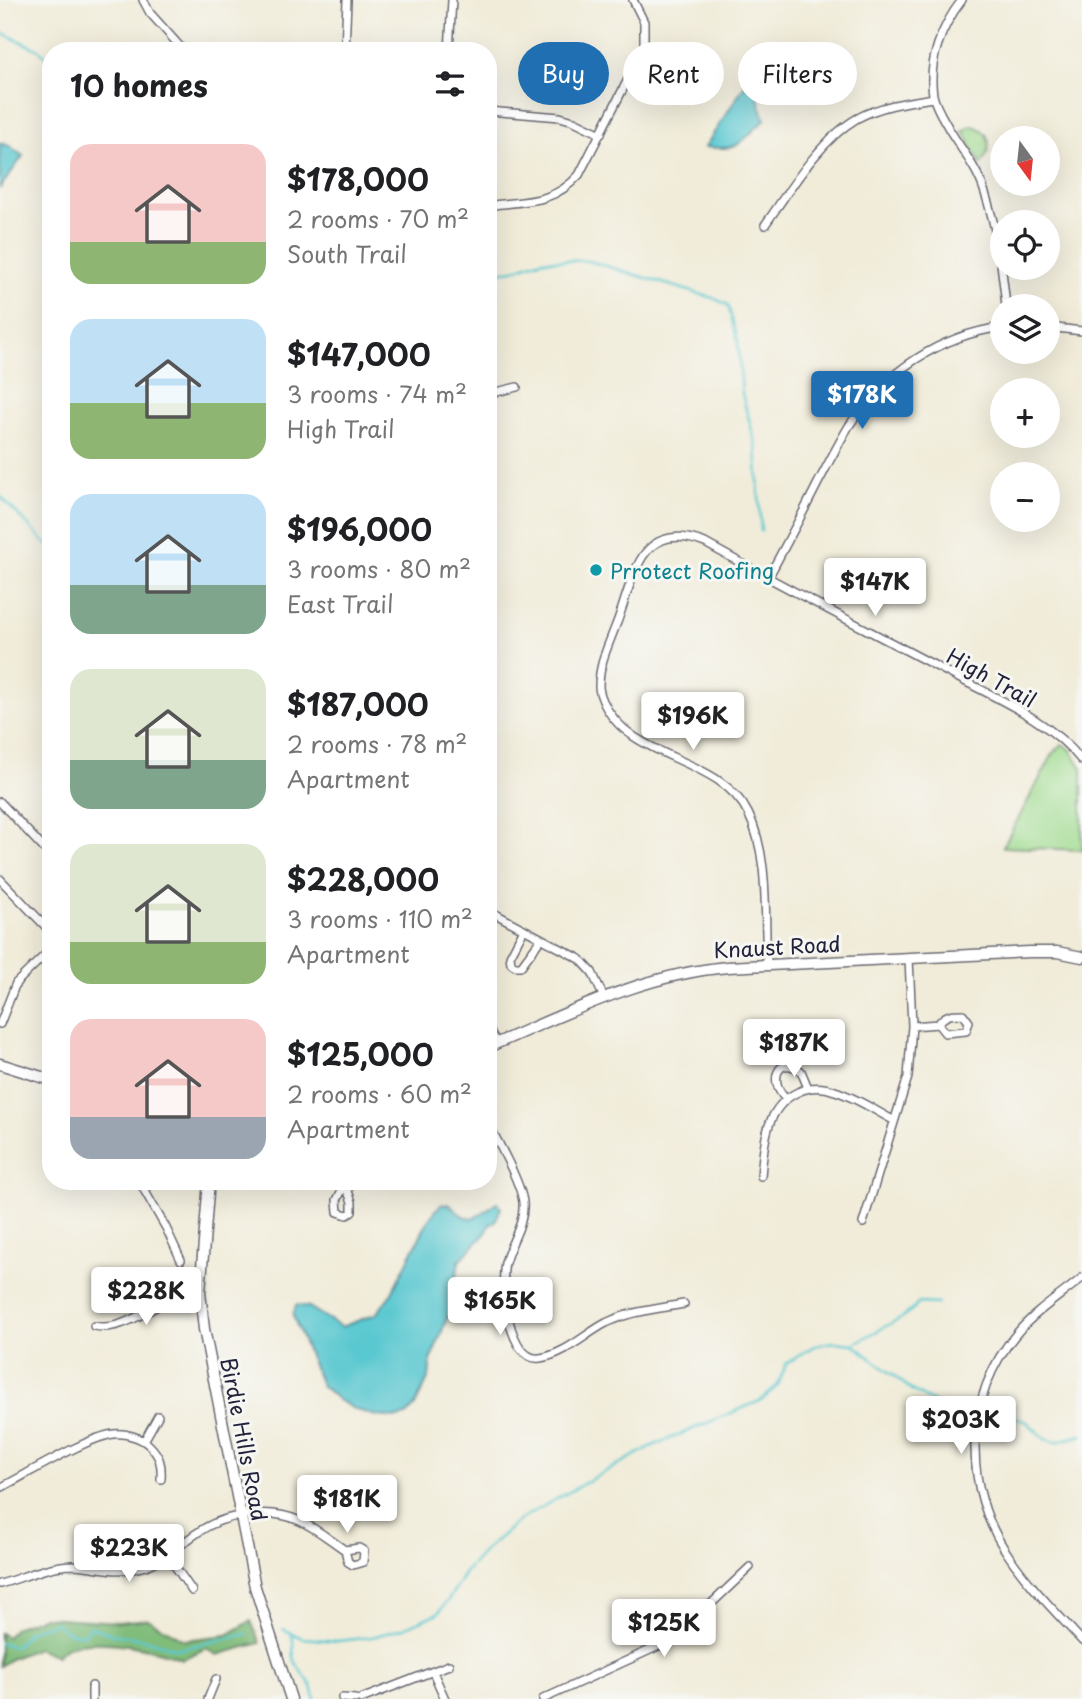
<!DOCTYPE html>
<html lang="en">
<head>
<meta charset="utf-8">
<style>
	:root { --surface:#fff; --page:#f6f6f6; --text:#202124; --muted:#757577; --accent:#1f6fb2 }
	body { margin:0; font-family:"Playpen Sans",sans-serif; background:var(--page); color:var(--text); height:100vh; display:flex; flex-direction:column; font-size:26px; white-space:nowrap }
	* { box-sizing:border-box; margin:0 }
	p { font-size:23px; color:var(--muted) }
	.icon { flex:none; width:38px; height:38px; fill:none; stroke:currentColor; stroke-width:2; stroke-linecap:round; stroke-linejoin:round }
	.map { position:relative; flex:1; overflow:hidden }
	.drawer { position:absolute; left:42px; top:42px; width:455px; height:1148px; display:flex; flex-direction:column; background:var(--surface); border-radius:28px; box-shadow:0 7px 28px #0002 }
	.drawer>* { flex:none }
	.hud { position:absolute; left:518px; top:42px; width:458px; height:63px; display:flex; gap:14px }
	.needle { width:46px; rotate:165deg }
	.controls { position:absolute; left:990px; top:126px; display:grid; gap:14px }
	.controls a { display:grid; place-items:center; width:70px; height:70px; border-radius:50%; background:var(--surface); box-shadow:0 7px 28px #0002; font-size:35px }
	.price { position:absolute; translate:-50% -60px; padding:0 16px; border-radius:7px; background:#fff; color:#222; font-size:23px; line-height:46px; filter:drop-shadow(0 2px 4px #0008) }
	.price::after { content:''; position:absolute; left:50%; top:42px; width:21px; height:16px; margin-left:-10px; background:inherit; clip-path:polygon(0 0,100% 0,50% 100%) }
	.price.selected { background:var(--accent); color:#fff }
	ul { padding:0; list-style:none }
	li { display:flex; align-items:center; gap:21px; height:175px; padding:0 28px }
	li span { display:grid; place-items:center; flex:none; width:196px; height:140px; border-radius:21px; color:#555 }
	li>.icon { margin-inline-start:auto }
	span .icon { width:84px; height:84px; fill:#fffc; stroke-width:1 }
	li b { font-size:30px }
	h2 { display:flex; justify-content:space-between; align-items:center; height:84px; padding:0 28px; font-size:30px }
	.tag { padding:0 24px; border-radius:32px; background:var(--surface); box-shadow:0 7px 28px #0002; font-size:24px; line-height:63px }
	.tag.selected { background:var(--accent); color:#fff }
	.map>svg:first-child { display:block }
	.green { fill:#a0dc90; stroke:#617f66; stroke-width:2 }
	.forest { fill:#80bc7a; stroke:#516f5a; stroke-width:2 }
	.water { fill:#5ac8d0; stroke:#3e7586; stroke-width:2 }
	.lines { fill:none; stroke-linecap:round; stroke-linejoin:round }
	.stream { stroke:#5ac8d0; stroke-width:2.5 }
	.minor-casing { stroke:#6a6972; stroke-width:10 }
	.secondary-casing { stroke:#6a6972; stroke-width:13 }
	.minor { stroke:#fff; stroke-width:7 }
	.secondary { stroke:#fff; stroke-width:10 }
	.culture-dot { fill:#0f9aa8; stroke:#f6f6f2; stroke-width:2.5 }
	.labels { text-anchor:middle; dominant-baseline:central; stroke-width:6; stroke-linejoin:round; paint-order:stroke }
	.culture-label { font-size:21px; fill:#0d838f; stroke:#f6f6f2; text-anchor:start }
	.street-label { font-size:21px; fill:#22223b; stroke:#f6f6f2 }
</style>
</head>
<body>
<div class="map">
<svg width="1082" height="1699" viewBox="0 0 1082 1699">
	<rect width="100%" height="100%" fill="#f6f6f2"/>
	<filter id="ink" filterUnits="userSpaceOnUse"><feTurbulence type="fractalNoise" baseFrequency=".0143" numOctaves="2"/><feDisplacementMap in="SourceGraphic" scale="14" xChannelSelector="R" yChannelSelector="G"/><feConvolveMatrix kernelMatrix="1 2 1 2 8 2 1 2 1" color-interpolation-filters="sRGB"/></filter>
	<filter id="wash" filterUnits="userSpaceOnUse"><feTurbulence type="fractalNoise" baseFrequency=".00686" numOctaves="4" result="noise"/><feDisplacementMap in="SourceGraphic" scale="28" xChannelSelector="R" yChannelSelector="G"/><feGaussianBlur stdDeviation="1.57" result="paint"/><feColorMatrix in="noise" values="0 0 0 0 0 0 0 0 0 0 0 0 0 0 0 0 0 1.4 0 .05"/><feComposite in="paint" operator="in"/></filter>
	<g filter="url(#wash)">
		<rect width="100%" height="100%" fill="#f1ecd9"/>
		<!-- green -->
		<path class="green" d="M972 126C993 131 992 150 981 164L978 163 979 158C969 150 970 138 963 131Z
			M1062 744 1070 749 1082 768V850L1003 847 1053 754Z"/>
		<!-- forest -->
		<path class="forest" d="M43 1617 118 1622 148 1619 185 1640 227 1635 251 1621 260 1643 217 1655 206 1648 183 1659C153 1648 101 1637 70 1646 65 1647 61 1652 57 1656L37 1648 10 1659 0 1666V1633L7 1637 14 1628Z"/>
		<!-- water -->
		<path class="water" d="M748 80 757 94 765 120C739 141 744 152 705 147Z
			M0 143 9 146 23 156 0 188Z
			M497 1202 501 1208 495 1222 490 1224 486 1233 459 1261 451 1308 431 1359 429 1377 415 1406 406 1416 397 1418 376 1416 354 1409 338 1400 321 1385 293 1316 296 1305 309 1307 341 1327 376 1314 391 1294 429 1219 441 1204H449C470 1226 475 1219 497 1202Z"/>
		<g class="lines">
			<!-- stream -->
			<path class="stream" d="M0 32 39 50 51 60
				M488 273 513 270 542 260 589 261 713 298 728 305 738 341 742 394 756 445 761 531
				M0 496 51 549
				M853 1344 905 1316 919 1303 938 1304
				M985 1418H1018L1027 1422 1045 1439 1056 1442 1082 1435
				M283 1629 302 1638 338 1641 372 1637 404 1628 438 1613 447 1602 466 1571 486 1549 522 1518 650 1447 762 1400 778 1385 786 1364 814 1346 834 1342 853 1344 913 1391 950 1411 966 1415
				M291 1633C296 1643 290 1655 297 1665 305 1679 313 1681 315 1699
				M0 1643 15 1646 31 1630 57 1623C65 1633 72 1634 84 1634L91 1627 112 1634 147 1640 179 1649 248 1634"/>
		</g>
	</g>
	<g filter="url(#ink)">
		<g class="lines">
			<defs>
				<path id="minor" d="M143 0 150 13 184 51
					M962 0C941 27 928 61 933 95 935 106 944 120 949 129 961 149 977 168 984 190 997 228 1002 267 1006 306
					M345 51 347 0
					M449 51 452 0
					M488 111 560 117 574 121 601 134
					M493 205C528 201 554 203 579 175L644 48V22L633 0
					M765 225C789 191 819 141 856 119 879 106 907 102 933 98
					M1048 327 1082 331
					M488 394 517 387
					M768 578C785 546 802 515 818 483 828 464 838 444 849 426 883 373 940 335 1003 327
					M0 802 51 856
					M0 879 51 932
					M488 910 580 959 592 972 604 998
					M524 929 510 956 511 963 515 966H521L541 939
					M767 965C764 917 770 856 748 813 719 755 629 761 603 701 601 696 599 692 599 686 599 664 608 646 616 625 625 603 630 576 643 556 658 534 682 534 705 543 785 588 868 630 949 673 995 698 1049 719 1082 761
					M0 1024 16 983 51 949
					M912 1026 938 1024C945 1014 952 1014 963 1014L969 1022 966 1031 945 1033 938 1024
					M488 1028 497 1043
					M786 1099C768 1082 777 1054 801 1071L808 1088
					M488 1124C498 1141 521 1184 523 1202 525 1225 510 1242 505 1263 500 1285 509 1363 540 1358 564 1355 585 1334 606 1323 631 1311 657 1309 684 1304
					M761 1176C764 1144 765 1107 798 1092 811 1086 822 1086 835 1091 855 1097 874 1110 893 1120
					M139 1181 166 1228 181 1260
					M344 1181 352 1202V1212L347 1215 338 1212 337 1200 345 1184
					M863 1223 908 1077 912 1026 909 958
					M1082 1278C1060 1296 1036 1311 1017 1333 963 1396 962 1489 1009 1556 1030 1587 1057 1613 1082 1641
					M94 1326C129 1334 162 1293 200 1292
					M144 1441 158 1416
					M0 1488C26 1475 87 1437 114 1434 125 1433 141 1437 149 1445 160 1456 162 1464 161 1479
					M168 1556 192 1591
					M0 1584C22 1578 49 1565 73 1565 97 1566 118 1574 142 1567 164 1561 179 1545 197 1533 223 1514 269 1507 300 1521 316 1528 330 1540 345 1550L359 1548 364 1551 363 1562 353 1565 348 1562 345 1550
					M433 1672 445 1699
					M92 1686V1699
					M342 1698 355 1699
					M208 1699 216 1679
					M361 1699 449 1665
					M543 1699 674 1639 750 1567"/>
				<path id="secondary" d="M488 1047C566 1014 643 974 728 967L1030 952H1057L1082 957
					M0 1064 51 1080
					M209 1181 200 1292 204 1329 255 1587 291 1699"/>
			</defs>
			<!-- minor casing -->
			<use href="#minor" class="minor-casing"/>
			<!-- secondary casing -->
			<use href="#secondary" class="secondary-casing"/>
			<!-- minor -->
			<use href="#minor" class="minor"/>
			<!-- secondary -->
			<use href="#secondary" class="secondary"/>
		</g>
	</g>
	<!-- markers -->
	<circle class="culture-dot" cx="596" cy="570" r="7"/>
	<g class="labels">
		<!-- culture labels -->
		<g class="culture-label">
			<text x="610" y="570">Prrotect Roofing</text>
		</g>
		<!-- street labels -->
		<g class="street-label">
			<text transform="translate(992 677) rotate(29)">High Trail</text>
			<text transform="translate(777 946) rotate(-3)">Knaust Road</text>
			<text transform="translate(245 1439) rotate(79)">Birdie Hills Road</text>
		</g>
	</g>
</svg>
<div class="controls">
<a><svg class="needle" viewBox="-14 -14 28 28"><path d="M0-13l5 13h-10z" fill="#e53935"/><path d="M0 13l5-13h-10z" fill="#757577"/></svg></a>
<a><svg class="icon" aria-label="locate" viewBox="0 0 24 24"><circle cx="12" cy="12" r="6"/><path d="M12 2v4M12 18v4M2 12h4M18 12h4"/></svg></a>
<a><svg class="icon" aria-label="layers" viewBox="0 0 24 24"><path d="M12 4l9 5-9 5-9-5zM3 14l9 5 9-5"/></svg></a>
<a>+</a>
<a>−</a>
</div>
<b class="price selected" style="left:862px;top:431px">$178K</b>
<b class="price" style="left:875px;top:618px">$147K</b>
<b class="price" style="left:693px;top:752px">$196K</b>
<b class="price" style="left:794px;top:1079px">$187K</b>
<b class="price" style="left:146px;top:1327px">$228K</b>
<b class="price" style="left:500px;top:1337px">$165K</b>
<b class="price" style="left:961px;top:1456px">$203K</b>
<b class="price" style="left:347px;top:1535px">$181K</b>
<b class="price" style="left:129px;top:1584px">$223K</b>
<b class="price" style="left:664px;top:1659px">$125K</b>
<div class="hud">
<a class="tag selected">Buy</a>
<a class="tag">Rent</a>
<a class="tag">Filters</a>
</div>
<section class="drawer">
<h2>10 homes<svg class="icon" aria-label="filters" viewBox="0 0 24 24"><path d="M4 7h16M4 17h16"/><circle cx="9" cy="7" r="2"/><circle cx="15" cy="17" r="2"/></svg></h2>
<ul>
<li><span style="background:linear-gradient(#f6c9c9 70%,#8fb573 0)"><svg class="icon" aria-label="home" viewBox="0 0 24 24"><path d="M3 11l9-7 9 7M6 9v11h12V9"/></svg></span><div><b>$178,000</b><p>2 rooms · 70 m²</p><p>South Trail</p></div></li>
<li><span style="background:linear-gradient(#bfe0f5 60%,#8fb573 0)"><svg class="icon" aria-label="home" viewBox="0 0 24 24"><path d="M3 11l9-7 9 7M6 9v11h12V9"/></svg></span><div><b>$147,000</b><p>3 rooms · 74 m²</p><p>High Trail</p></div></li>
<li><span style="background:linear-gradient(#bfe0f5 65%,#7fa58c 0)"><svg class="icon" aria-label="home" viewBox="0 0 24 24"><path d="M3 11l9-7 9 7M6 9v11h12V9"/></svg></span><div><b>$196,000</b><p>3 rooms · 80 m²</p><p>East Trail</p></div></li>
<li><span style="background:linear-gradient(#dfe7d0 65%,#7fa58c 0)"><svg class="icon" aria-label="home" viewBox="0 0 24 24"><path d="M3 11l9-7 9 7M6 9v11h12V9"/></svg></span><div><b>$187,000</b><p>2 rooms · 78 m²</p><p>Apartment</p></div></li>
<li><span style="background:linear-gradient(#dfe7d0 70%,#8fb573 0)"><svg class="icon" aria-label="home" viewBox="0 0 24 24"><path d="M3 11l9-7 9 7M6 9v11h12V9"/></svg></span><div><b>$228,000</b><p>3 rooms · 110 m²</p><p>Apartment</p></div></li>
<li><span style="background:linear-gradient(#f6c9c9 70%,#9aa5b1 0)"><svg class="icon" aria-label="home" viewBox="0 0 24 24"><path d="M3 11l9-7 9 7M6 9v11h12V9"/></svg></span><div><b>$125,000</b><p>2 rooms · 60 m²</p><p>Apartment</p></div></li>
</ul>
</section>
</div>
</body>
</html>
